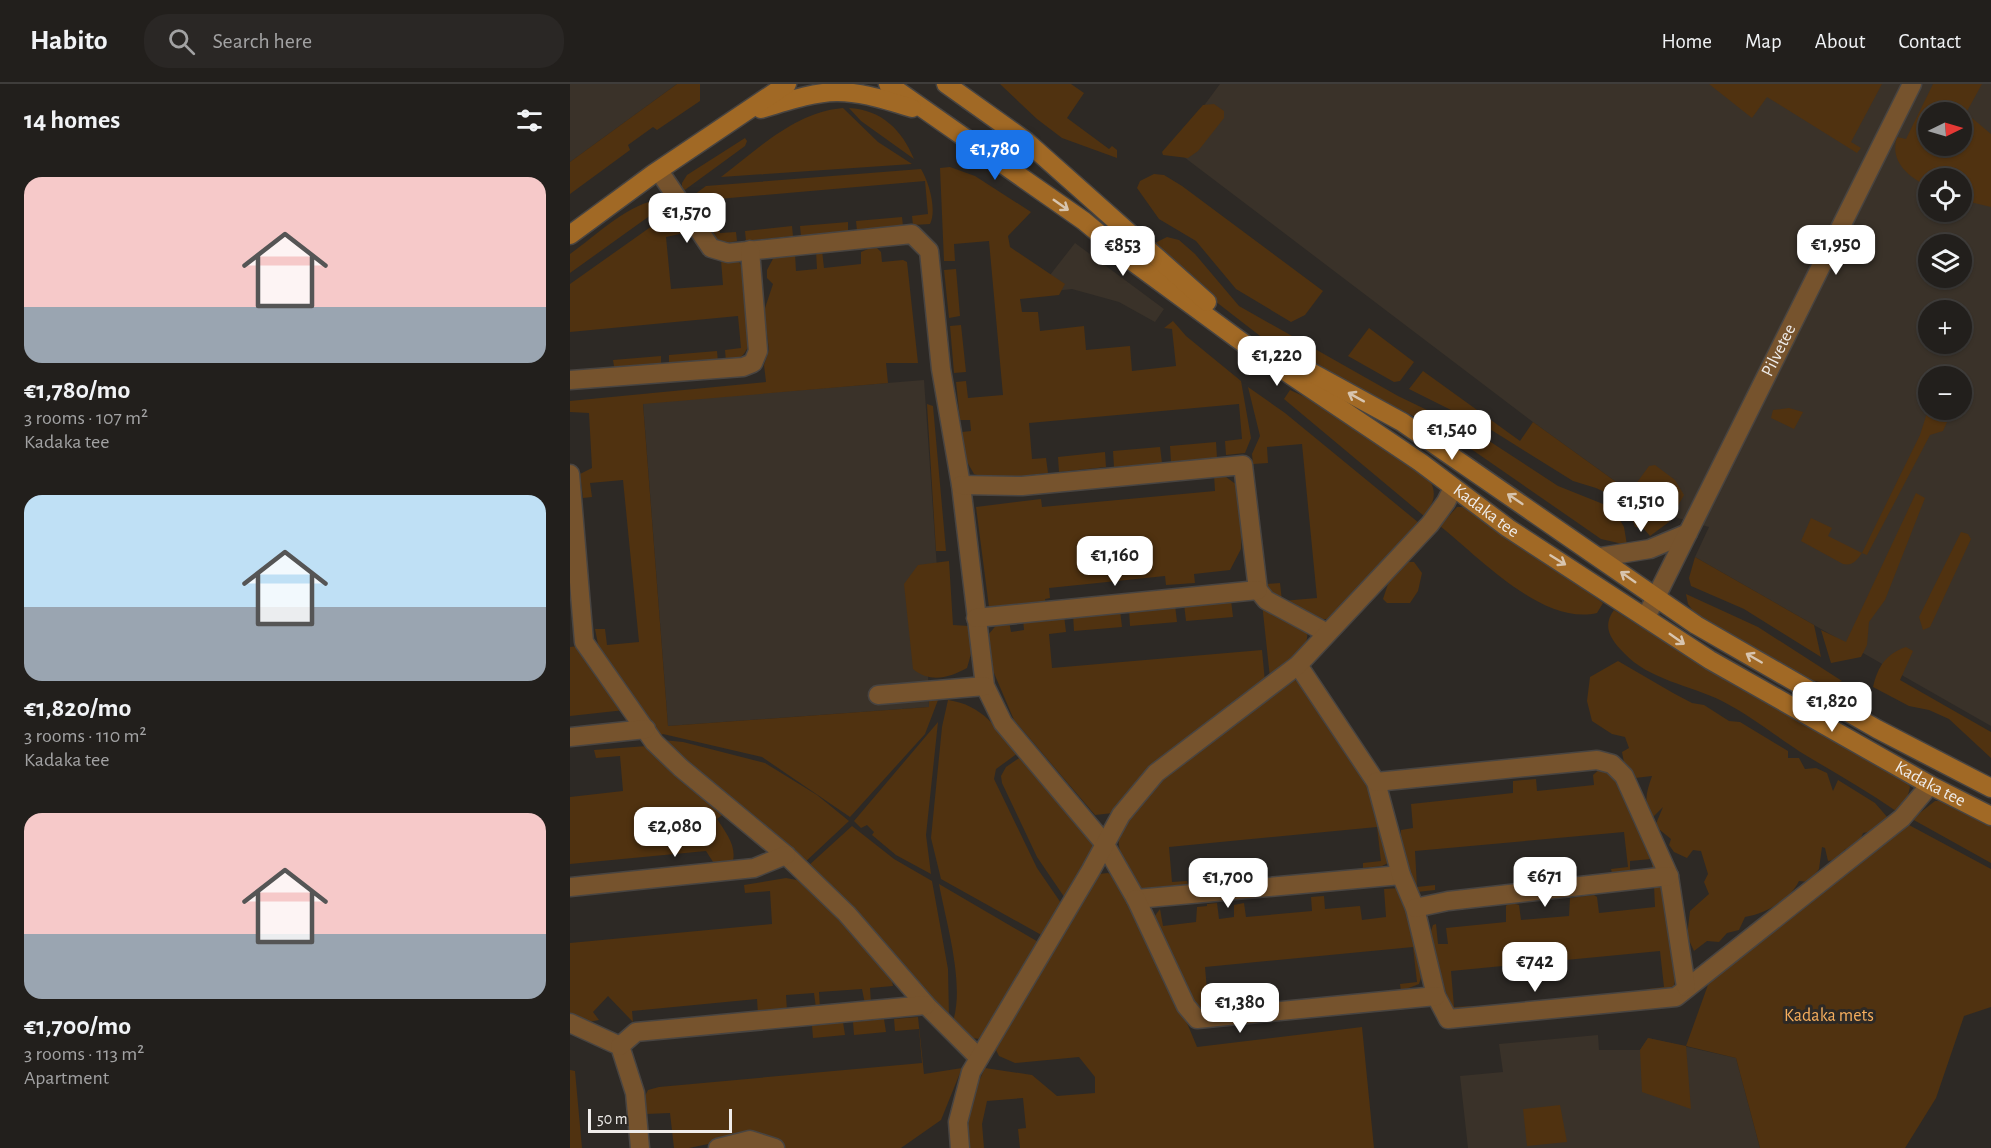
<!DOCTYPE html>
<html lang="en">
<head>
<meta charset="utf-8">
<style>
	:root { --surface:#221f1c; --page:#2a2725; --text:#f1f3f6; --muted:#a2a2a3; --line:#3f3d3b; --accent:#1a73e8 }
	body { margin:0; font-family:"Alegreya Sans",sans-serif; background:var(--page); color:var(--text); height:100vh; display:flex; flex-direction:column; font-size:22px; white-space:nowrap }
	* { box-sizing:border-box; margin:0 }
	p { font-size:20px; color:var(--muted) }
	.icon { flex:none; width:33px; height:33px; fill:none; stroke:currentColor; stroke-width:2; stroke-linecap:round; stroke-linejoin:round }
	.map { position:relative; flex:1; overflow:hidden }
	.sheet { display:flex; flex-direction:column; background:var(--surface); width:570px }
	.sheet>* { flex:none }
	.needle { width:39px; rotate:85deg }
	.tools { position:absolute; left:1348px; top:18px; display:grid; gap:12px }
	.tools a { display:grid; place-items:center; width:54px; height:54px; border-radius:50%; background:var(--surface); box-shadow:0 2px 4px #0004,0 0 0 2px var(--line); font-size:30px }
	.scale { position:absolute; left:18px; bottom:15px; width:144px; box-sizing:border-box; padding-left:6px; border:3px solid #efecea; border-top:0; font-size:16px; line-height:21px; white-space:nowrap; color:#efecea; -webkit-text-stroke:4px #2d2925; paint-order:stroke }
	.price { position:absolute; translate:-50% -51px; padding:0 14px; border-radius:12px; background:#fff; color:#222; font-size:20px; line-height:39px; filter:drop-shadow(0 2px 3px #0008) }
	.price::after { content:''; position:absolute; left:50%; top:36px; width:18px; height:14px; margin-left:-9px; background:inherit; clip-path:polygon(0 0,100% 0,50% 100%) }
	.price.selected { background:var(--accent); color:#fff }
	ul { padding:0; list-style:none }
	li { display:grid; align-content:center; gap:12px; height:318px; padding:0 24px }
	li span { display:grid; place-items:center; height:186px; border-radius:18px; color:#555 }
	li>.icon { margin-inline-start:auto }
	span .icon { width:108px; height:108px; fill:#fffc; stroke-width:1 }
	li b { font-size:26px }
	h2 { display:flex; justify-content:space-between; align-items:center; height:72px; padding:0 24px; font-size:26px }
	header { display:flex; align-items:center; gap:36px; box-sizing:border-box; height:84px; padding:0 30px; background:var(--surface); border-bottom:2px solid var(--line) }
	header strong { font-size:28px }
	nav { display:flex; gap:33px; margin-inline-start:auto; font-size:21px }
	.search { width:420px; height:54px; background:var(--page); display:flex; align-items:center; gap:15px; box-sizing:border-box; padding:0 21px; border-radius:24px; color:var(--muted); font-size:22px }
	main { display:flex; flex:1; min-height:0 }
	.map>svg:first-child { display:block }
	.built { fill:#3a3229; fill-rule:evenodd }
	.green { fill:#503210; fill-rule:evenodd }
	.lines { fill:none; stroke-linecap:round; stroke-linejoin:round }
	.street-casing { stroke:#484441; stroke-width:21 }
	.secondary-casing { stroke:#484441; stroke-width:21 }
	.street { stroke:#76532d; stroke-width:18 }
	.secondary { stroke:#a16925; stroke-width:18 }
	.oneway { stroke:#d8c5af }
	.labels { text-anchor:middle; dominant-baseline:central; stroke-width:6; stroke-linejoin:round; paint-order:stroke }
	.street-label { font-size:18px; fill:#efecea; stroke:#2d2925 }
	.park-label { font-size:18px; fill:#f6ae5d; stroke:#2d2925 }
</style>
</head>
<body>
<header>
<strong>Habito</strong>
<div class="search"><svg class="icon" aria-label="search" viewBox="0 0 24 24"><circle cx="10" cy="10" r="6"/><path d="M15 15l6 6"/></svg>Search here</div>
<nav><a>Home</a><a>Map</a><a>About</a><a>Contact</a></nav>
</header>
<main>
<section class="sheet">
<h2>14 homes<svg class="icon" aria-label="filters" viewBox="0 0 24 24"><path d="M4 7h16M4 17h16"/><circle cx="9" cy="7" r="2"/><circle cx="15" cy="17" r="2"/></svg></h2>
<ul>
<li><span style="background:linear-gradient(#f6c9c9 70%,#9aa5b1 0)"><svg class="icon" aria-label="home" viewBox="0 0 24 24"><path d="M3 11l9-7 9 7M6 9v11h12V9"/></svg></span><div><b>€1,780/mo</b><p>3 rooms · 107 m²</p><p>Kadaka tee</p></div></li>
<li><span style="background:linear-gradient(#bfe0f5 60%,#9aa5b1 0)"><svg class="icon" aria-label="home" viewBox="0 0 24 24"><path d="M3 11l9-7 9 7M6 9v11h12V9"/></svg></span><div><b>€1,820/mo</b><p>3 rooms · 110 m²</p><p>Kadaka tee</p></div></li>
<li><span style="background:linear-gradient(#f6c9c9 65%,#9aa5b1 0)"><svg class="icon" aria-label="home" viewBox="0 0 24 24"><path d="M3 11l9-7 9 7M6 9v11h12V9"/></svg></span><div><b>€1,700/mo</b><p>3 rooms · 113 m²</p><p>Apartment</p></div></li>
</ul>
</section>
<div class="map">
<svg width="1421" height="1064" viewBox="0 0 1421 1064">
	<rect width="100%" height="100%" fill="#2d2925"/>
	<!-- built -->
	<path class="built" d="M0 0H107L0 78Z
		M650 0H1421V642L1125 473 1139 443 1101 432 1060 408 963 338 610 70V54ZM1359 28H1392V62H1359ZM1359 94H1392V128H1359ZM1359 160H1392V194H1359ZM1359 226H1392V260H1359ZM1359 292H1392V326H1359Z
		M505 159 594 225 585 238 549 218 502 205 466 209Z
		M354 296 374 586 358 590 359 623 98 642 73 319Z
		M1028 951 1029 966H1070L1078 954 1166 974 1190 1064H898L890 992 933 988 929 960Z"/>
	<!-- green -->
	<path class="green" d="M107 0H130V17L87 46 83 43 58 61 60 66 0 110V78Z
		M430 0H501L514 9 497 34 539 65 542 62 547 66V74L492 54 467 35Z
		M1139 0H1312L1281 58 1291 64 1287 69 1197 13 1182 34Z
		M1363 0H1412L1396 29 1421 50V123L1392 116V94H1359V103C1339 93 1319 78 1327 53L1336 55ZM1392 28V62H1359V28Z
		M644 20 654 27V34L628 67 618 74 593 71 592 68 633 21Z
		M273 24 308 58 342 80 151 93C188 65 225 28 273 24Z
		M279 24C312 26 332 46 344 75L291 37Z
		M175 54 177 57 175 62 112 108V99L117 91Z
		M380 83 405 92 461 128 438 152 440 163 495 200 489 211 450 215 452 228H468L470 247 514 242 516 266 560 262 562 287 606 282 602 245 594 244 603 237 616 252 671 297 681 354 675 369 656 371 655 357 672 355 669 320 459 339 462 375 476 374 478 389C455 391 425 399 404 390L396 376 392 348 401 347 400 336H390L386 298 396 297 398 314 433 311 419 157 384 160 385 177H374L370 84Z
		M351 85C359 98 367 126 360 140L343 141 342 132 358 130 355 97 148 115 150 149 166 148 167 157 151 160 134 141 117 116 136 102Z
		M584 90 594 91 612 102 753 207 735 231 721 238 666 205 626 157 589 135 567 104 570 97Z
		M93 115 99 118 0 189V170C27 151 59 118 93 115Z
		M106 125 119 148 96 153 101 205 153 201 151 176H168L174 187 179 260C174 273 169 276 156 278L155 266 171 264 168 232 0 248V200Z
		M332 133 333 142 287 147 286 137Z
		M278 138V147L231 152 230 142Z
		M222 142 223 152 176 157 175 147Z
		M597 153 609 156 625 170 669 222 828 312 913 353 988 402 1043 424 1054 443 1057 461 1031 455 904 367 845 333 694 255 632 207 583 160Z
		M305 162 311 168 312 178 333 176 337 178 348 279H316L318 299 73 320 98 642 359 623V616H368L355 650 280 733 192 673 93 650 89 652 24 563 28 560 25 545H35L37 561 69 558 53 396 20 399 22 413 13 414 10 390 22 384 19 329 0 328V317L196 298 194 281 199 266 194 227 203 200 197 194V186L205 171 225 170 226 187 247 185 246 167 252 166 254 184 291 180V168Z
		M386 185 390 232 379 234 374 186Z
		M391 241 396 288 384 289 380 242Z
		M799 244 844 278 830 297 824 298 778 272Z
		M147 267 148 278 99 283V271Z
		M91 272V284L45 288 43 276Z
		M853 287 950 357 963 338 1060 408 1079 382 1085 381 1105 396 1114 411 1099 438 1080 452 1074 445 1065 443 1061 432 1049 415 1026 404 1003 397 923 347 839 305Z
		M678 303 715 329 849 439 813 479 757 535H742L702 514 697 500 710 499 712 517 747 514 732 360 697 363 698 379 683 380 682 370 690 352Z
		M720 306 759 324 860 396C867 411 864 418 854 432L714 315Z
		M357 320 363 322 376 467H366Z
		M1219 324 1233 328 1224 345 1201 334 1203 326Z
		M1357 329 1377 338 1373 347 1360 351 1297 471 1292 469C1286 477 1283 482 1273 480L1231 457 1241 434 1262 444 1258 452 1292 469 1350 351Z
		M646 358 647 374 601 378 600 362Z
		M590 363 592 379 544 383 543 367Z
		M535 368 536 383 489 388 488 373Z
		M644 391 656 393 667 401 672 435 671 465 660 486 624 490 625 499 596 501 595 492 479 504 480 514 475 515 476 522 426 526 419 523 406 423 471 415 472 423 645 407Z
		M1346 409 1355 414 1315 516 1299 538 1297 561 1291 573 1261 579 1251 546 1276 558Z
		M887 423H897L908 428 1033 519 1027 529C973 542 909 473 870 442Z
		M1391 448 1398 450 1401 455 1360 543 1353 546 1349 533Z
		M1125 473 1244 541 1251 573 1174 525 1121 502 1119 494Z
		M379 477 383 541 399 542 401 570 397 584C379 594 360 599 343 585L334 500 348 481Z
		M838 478H844L852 489 848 507 840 519H817L813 515 819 497Z
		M1116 510 1188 543 1272 597 1262 600 1238 596 1128 534 1118 520Z
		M661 516 663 533 616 537 614 520Z
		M692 519 737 547C740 569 714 582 700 594Z
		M605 521 607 538 560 542 559 525Z
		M550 526 552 543 504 547 503 530Z
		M1044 526 1165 602 1337 698 1340 703 1337 715 1326 727C1297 707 1267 690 1237 672 1208 654 1183 633 1152 617 1120 601 1079 596 1054 569 1040 555 1032 542 1044 526Z
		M494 531 496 548 479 550 482 584 692 566 695 598 543 729 525 731 444 636 424 589H421L418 551 429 538 439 537 441 548 454 546 453 535Z
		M9 562 55 626 0 632V563Z
		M1336 563 1343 567 1330 596 1421 648V674L1379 635 1359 626 1339 622 1303 603C1308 582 1316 570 1336 563Z
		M1048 577 1103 609 1122 619 1134 621 1159 637 1170 638 1218 667V674H1229L1235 685 1246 684 1257 689 1263 707 1268 696 1305 719 1318 734 1307 746 1293 749 1287 764 1275 765 1269 775 1258 777 1255 764 1252 763 1249 785 1239 798 1229 797C1219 817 1196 829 1175 833L1169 846 1157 849 1149 858 1137 857 1124 867 1117 852 1120 827 1139 810 1134 798 1138 790 1131 767 1123 766 1117 774 1104 768 1099 761 1101 755 1085 742 1093 723 1083 733C1072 721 1077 706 1082 692L1065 694 1055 684 1052 668 1059 664 1055 653 1042 650 1022 637 1017 617 1020 593Z
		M723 595C743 605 791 684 801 707 807 720 820 766 818 779L812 782 793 784V779L811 777 807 743 599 763 602 798 617 797 618 800 567 805C558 794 547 768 549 753 556 705 683 624 723 595Z
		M378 616C413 621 426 644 448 669L426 685 424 695 467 784 493 822 475 853 371 795 361 754 372 643Z
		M368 638 356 751 361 790 326 771 302 751 304 748 297 741 291 744 284 737Z
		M93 656 113 658 195 679 247 711 279 737 233 780Z
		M77 662 156 728 147 735C156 749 168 763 162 780L145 781 136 767 0 780V713L53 707 50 672 26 674 24 666Z
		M452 672 523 760V769L497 817 467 773 432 699 431 692 436 683Z
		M1031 684 1048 691 1088 784 1083 787 1081 775 1060 777V787L1042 789 1041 785 1058 783 1054 748 845 767 847 803 865 801V806L847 808 831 760V746L843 744 841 720 943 709V697L966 695 967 707 1024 701 1023 691Z
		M1365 717H1376L1421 739V779L1342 735Z
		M1339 741 1421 785V923L1394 932 1366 1014 1335 1064H1190L1166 974 1116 962 1121 1025 1072 1008 1070 966 1078 954 1116 962 1139 898Z
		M282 742 324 775 362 797 378 885 379 934 269 811 237 783Z
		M538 789C555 797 617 937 627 963L792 943 804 1064H450L448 1045 456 1044 453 1014 417 1017 412 1040 414 1064H398C396 1034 402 1011 415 984L462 991 487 1012 525 1009V993L509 973 445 979 429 972 426 966 488 852 529 790Z
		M216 794 232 797 320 886 323 902 300 904 301 919 295 920 292 905 249 908 250 924H246L244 909 216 911 217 927 188 930 187 915 62 927 63 938 38 912 23 928 29 936 14 939 0 930V859L202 840 200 807 175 809 174 801Z
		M369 800 470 859 413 954C399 958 392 946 383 937 395 900 376 838 369 800Z
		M1094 801 1105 896 1103 906 1078 913 1077 905 1094 903 1090 867 881 887 884 923 902 922 903 929 888 928 880 922 859 853 863 841 866 840 868 860H878L876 844 936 838V822L939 818 949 821 951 836 999 832 1000 814 1024 811 1027 813 1029 829 1085 823 1084 802Z
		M830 804 854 885 849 900 831 907 830 900 847 898 843 863 635 883 638 917H650L651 924 625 925 584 833 590 825 593 842 626 838 627 823 637 822V820L647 819 649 835 664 833V821L674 819 676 833 742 827 741 813 754 812 755 825 790 822 792 836 816 833 814 805Z
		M348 933 354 990 392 984 371 1036 331 1064H211L186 1050 119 1064H104L100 1029 76 1030 75 1012 78 1006 89 1003 352 979 349 945 325 947 324 935Z
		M314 935 316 948 284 951 283 938Z
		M273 938 275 951 243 954 242 942Z
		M0 986 5 987 12 1064H0Z
		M990 1021 997 1058 957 1062 953 1025Z"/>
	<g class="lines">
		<defs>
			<g id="street">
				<path d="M89 87 141 164 158 169 342 150 359 167 371 285 391 401 415 602 433 639 534 759 566 815 831 791"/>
				<path d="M0 296 173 283 183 279 188 267 180 166"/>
				<path d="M0 390 14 558 84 658 111 684 216 771 277 830 356 921 409 974"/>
				<path d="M391 401 452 402 673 381 688 506 696 516 757 549"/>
				<path d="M1030 473 1080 465 1118 449"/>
				<path id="s1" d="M1076 533 1342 0"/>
				<path d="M406 534 688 506"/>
				<path d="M728 581 806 698 831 791 845 824 866 912 878 935 1106 913 1332 734 1360 701"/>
				<path d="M308 611 415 602"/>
				<path d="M0 653 76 645"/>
				<path d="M806 698 1027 676 1042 680 1054 692 1099 792 1116 903"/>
				<path d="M0 803 184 784 216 771"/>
				<path d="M566 815 616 922 627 935 866 912"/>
				<path d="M845 824 878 817 1099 792"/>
				<path d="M0 939 50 962 65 1009 70 1064"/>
				<path d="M50 962 66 948 356 921"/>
				<path d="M148 1064 180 1056 205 1064"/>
				<path d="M390 1064 388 1038 401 988 521 786 551 731 586 689 728 581 860 440 876 418 883 404"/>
			</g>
			<g id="secondary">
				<path id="s2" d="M318 0 514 137 563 178 676 261 850 378 938 444 1140 576 1360 701 1421 732"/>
				<path d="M376 0 456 57 637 218"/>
				<path d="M191 25C261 3 272 2 342 24"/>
				<path d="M0 151 83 90 217 0"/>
				<path d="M715 274 832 338 1126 541 1307 645 1421 704"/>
			</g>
		</defs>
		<!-- street casing -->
		<use href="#street" class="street-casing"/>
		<!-- secondary casing -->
		<use href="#secondary" class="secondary-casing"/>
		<!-- street -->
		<use href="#street" class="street"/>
		<!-- secondary -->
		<use href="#secondary" class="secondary"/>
	</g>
	<!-- one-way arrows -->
	<defs><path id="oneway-shaft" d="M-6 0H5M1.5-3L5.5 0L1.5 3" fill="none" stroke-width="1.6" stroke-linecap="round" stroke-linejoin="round" transform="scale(1.5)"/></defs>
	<g class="oneway">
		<use href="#oneway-shaft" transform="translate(491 121) rotate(35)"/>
		<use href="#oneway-shaft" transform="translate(786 313) rotate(-151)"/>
		<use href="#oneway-shaft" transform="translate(945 415) rotate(-146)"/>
		<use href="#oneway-shaft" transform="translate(988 476) rotate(32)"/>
		<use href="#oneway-shaft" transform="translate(1058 493) rotate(-145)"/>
		<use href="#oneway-shaft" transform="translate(1107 555) rotate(35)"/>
		<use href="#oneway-shaft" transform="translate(1184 574) rotate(-150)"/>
	</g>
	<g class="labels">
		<!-- street labels -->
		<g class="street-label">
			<text stroke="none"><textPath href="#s1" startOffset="298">Pilvetee</textPath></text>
			<text stroke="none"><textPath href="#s2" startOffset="735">Kadaka tee</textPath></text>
			<text stroke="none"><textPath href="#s2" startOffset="1257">Kadaka tee</textPath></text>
		</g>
		<!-- park labels -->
		<g class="park-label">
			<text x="1259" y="932">Kadaka mets</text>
		</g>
	</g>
</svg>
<div class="tools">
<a><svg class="needle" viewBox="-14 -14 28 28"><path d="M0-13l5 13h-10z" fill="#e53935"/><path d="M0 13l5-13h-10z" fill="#a2a2a3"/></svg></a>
<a><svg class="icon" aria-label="locate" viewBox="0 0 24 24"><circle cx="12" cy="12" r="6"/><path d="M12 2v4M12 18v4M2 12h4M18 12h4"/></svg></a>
<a><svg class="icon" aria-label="layers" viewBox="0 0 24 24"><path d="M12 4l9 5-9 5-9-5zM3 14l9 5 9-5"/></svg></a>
<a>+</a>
<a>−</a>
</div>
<div class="scale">50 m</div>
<b class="price selected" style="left:425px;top:97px">€1,780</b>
<b class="price" style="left:117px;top:160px">€1,570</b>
<b class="price" style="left:1266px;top:192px">€1,950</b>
<b class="price" style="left:553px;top:193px">€853</b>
<b class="price" style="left:707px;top:303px">€1,220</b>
<b class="price" style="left:882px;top:377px">€1,540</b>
<b class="price" style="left:1071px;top:449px">€1,510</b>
<b class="price" style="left:545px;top:503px">€1,160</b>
<b class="price" style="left:1262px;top:649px">€1,820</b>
<b class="price" style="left:105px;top:774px">€2,080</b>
<b class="price" style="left:975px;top:824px">€671</b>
<b class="price" style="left:658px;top:825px">€1,700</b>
<b class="price" style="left:965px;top:909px">€742</b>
<b class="price" style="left:670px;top:950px">€1,380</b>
</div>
</main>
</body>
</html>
